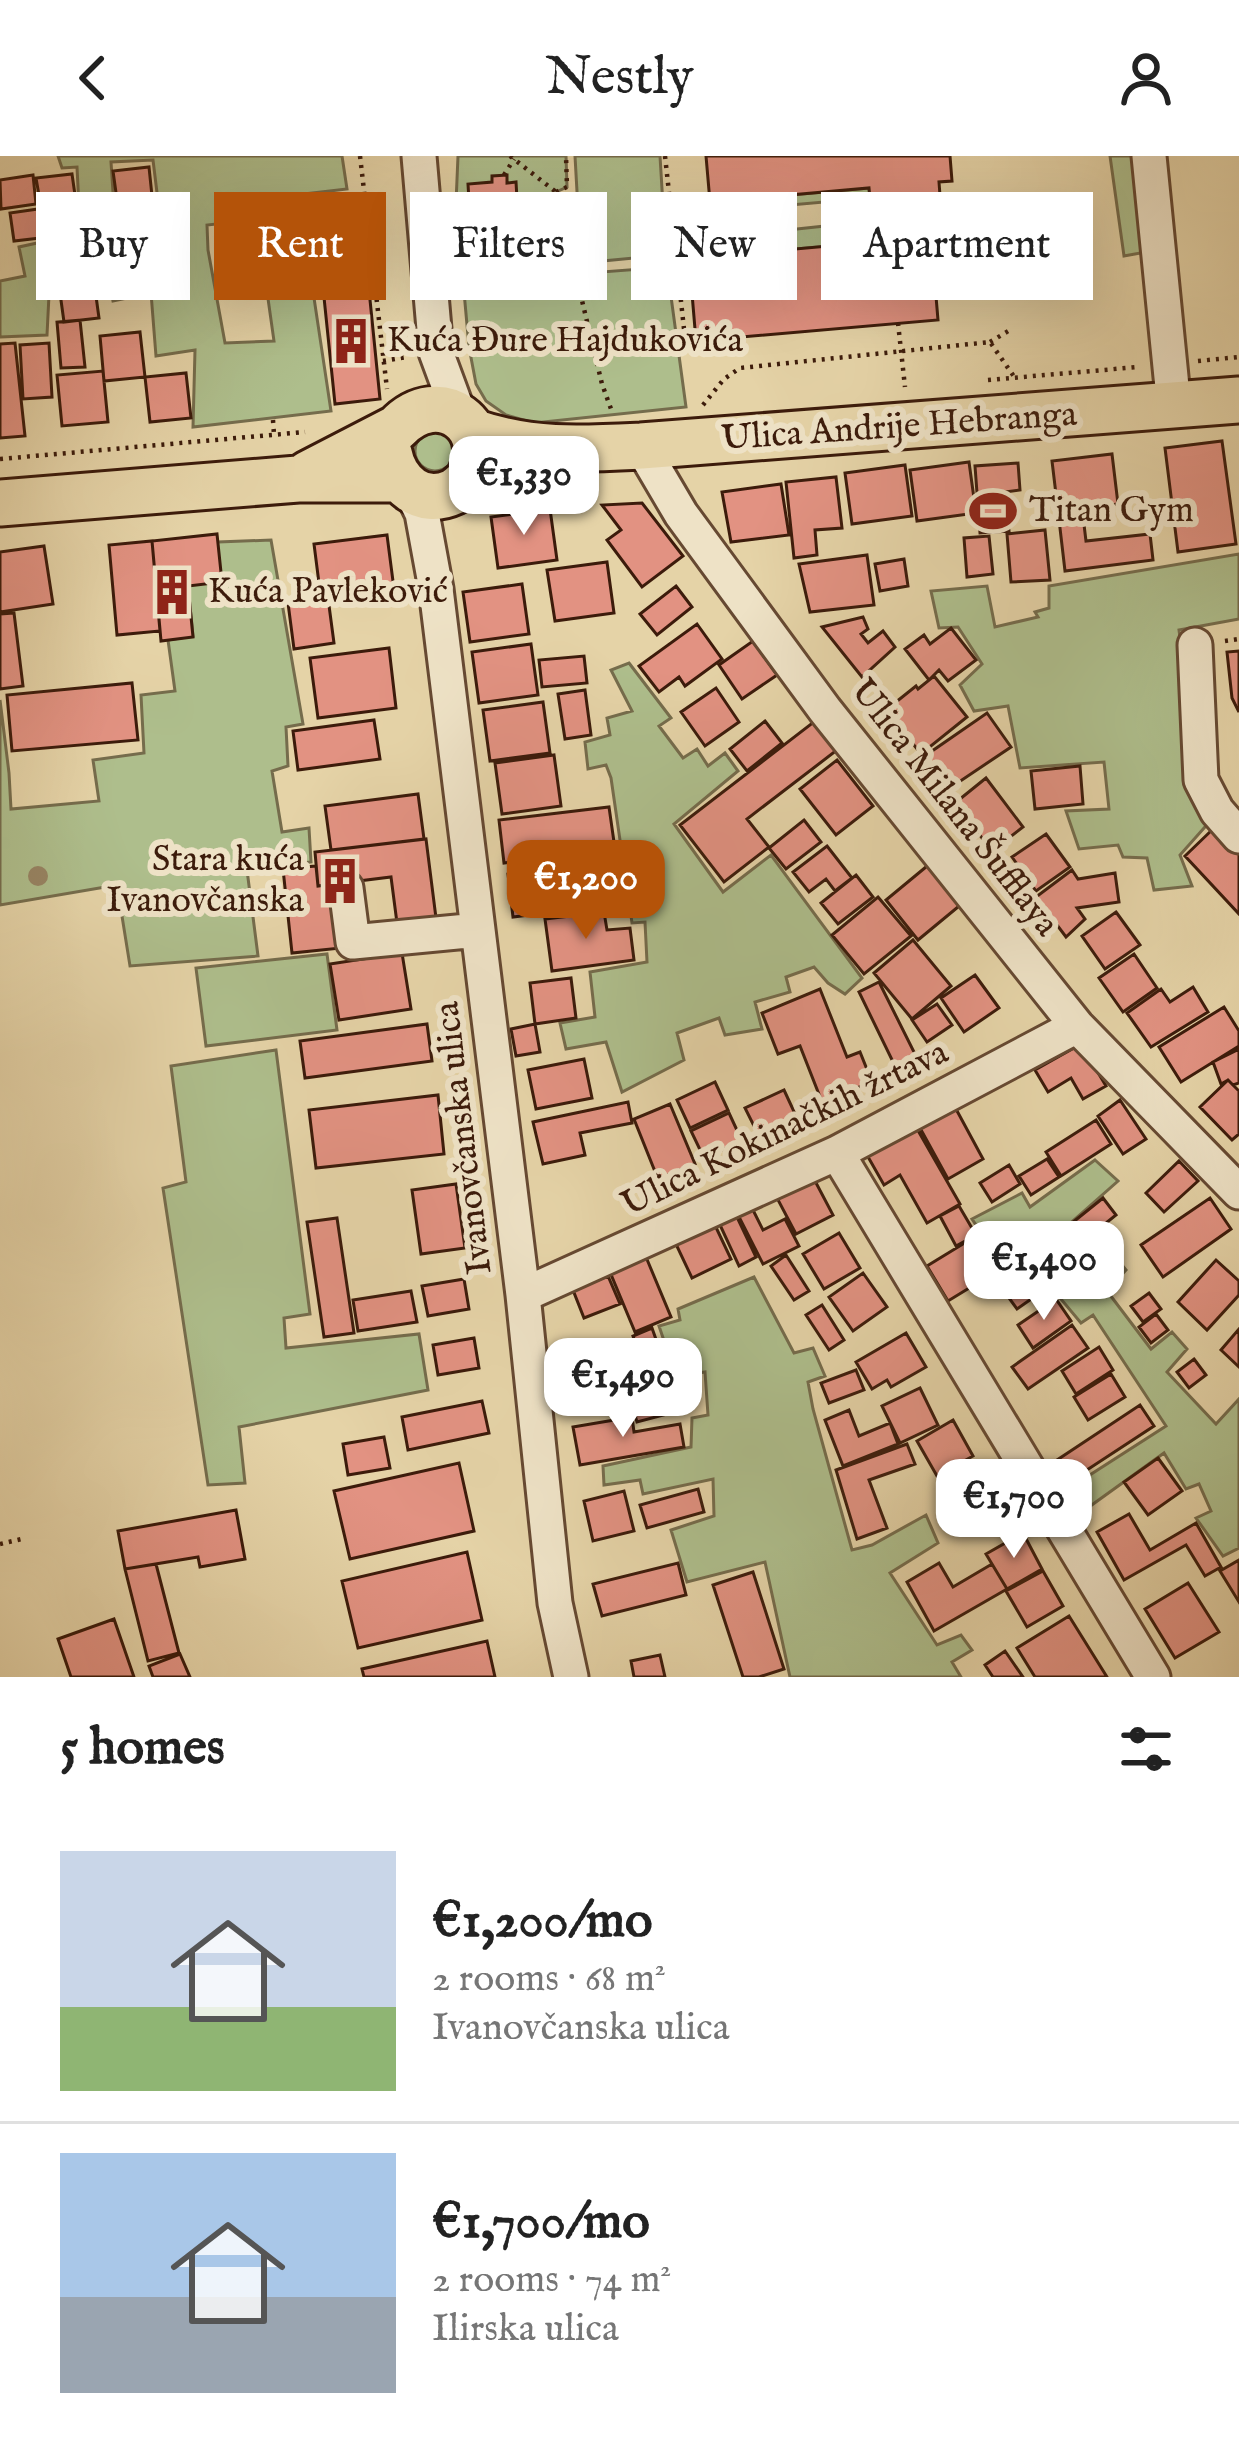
<!DOCTYPE html>
<html lang="en">
<head>
<meta charset="utf-8">
<style>
	:root { --surface:#fff; --page:#f6f6f6; --text:#222; --muted:#767676; --line:#e0e0e0; --accent:#b45309 }
	body { margin:0; font-family:"IM FELL English",serif; background:var(--page); color:var(--text); height:100vh; display:flex; flex-direction:column; font-size:45px; white-space:nowrap }
	* { box-sizing:border-box; margin:0 }
	p { font-size:39px; color:var(--muted) }
	.icon { flex:none; width:66px; height:66px; fill:none; stroke:currentColor; stroke-width:2; stroke-linecap:round; stroke-linejoin:round }
	.map { position:relative; height:1521px; overflow:hidden }
	.drawer { display:flex; flex-direction:column; background:var(--surface); flex:1 }
	.drawer>* { flex:none }
	.top-card { position:absolute; left:36px; top:36px; width:1167px; height:108px; display:flex; gap:24px }
	.price { position:absolute; translate:-50% -102px; padding:0 27px; border-radius:24px; background:#fff; color:#222; font-size:39px; line-height:78px; filter:drop-shadow(0 3px 6px #0008) }
	.price::after { content:''; position:absolute; left:50%; top:72px; width:36px; height:27px; margin-left:-18px; background:inherit; clip-path:polygon(0 0,100% 0,50% 100%) }
	.price.on { background:var(--accent); color:#fff }
	ul { padding:0; list-style:none }
	li { display:flex; align-items:center; gap:36px; height:300px; padding:0 60px }
	li+li { border-top:3px solid var(--line) }
	li span { display:grid; place-items:center; flex:none; width:336px; height:240px; border-radius:0px; color:#555 }
	li>.icon { margin-inline-start:auto }
	span .icon { width:144px; height:144px; fill:#fffc; stroke-width:1 }
	li b { font-size:51px }
	h2 { display:flex; justify-content:space-between; align-items:center; height:144px; padding:0 60px; font-size:51px }
	.tag { padding:0 42px; border-radius:0px; background:var(--surface); box-shadow:0 12px 48px #0002; font-size:42px; line-height:108px }
	.tag.on { background:var(--accent); color:#fff }
	header { display:flex; justify-content:space-between; align-items:center; height:156px; padding:0 60px; background:var(--surface); font-size:54px; font-weight:600 }
	.map>svg:first-child { display:block }
	.green { fill:#aebe8c; stroke:#756c4c; stroke-width:3; fill-rule:evenodd }
	.building { fill:#e29282; stroke:#3c1b0b; stroke-width:3; fill-rule:evenodd }
	.lines { fill:none; stroke-linecap:round; stroke-linejoin:round }
	.minor-casing { stroke:#664932; stroke-width:39 }
	.major-casing { stroke:#3c1b0b; stroke-width:51 }
	.path { stroke:#3c1b0b; stroke-width:4.5; stroke-dasharray:3 6; stroke-linecap:butt }
	.minor { stroke:#eee2c6; stroke-width:33 }
	.major { stroke:#e5d3a7; stroke-width:45 }
	.tree { fill:#978463 }
	.labels { text-anchor:middle; dominant-baseline:central; stroke-width:12; stroke-linejoin:round; paint-order:stroke }
	.poi-label { font-size:36px; fill:#3c1b0b; stroke:#eee2c6; text-anchor:start }
	.street-label { font-size:36px; fill:#3c1b0b; stroke:#eee2c6 }
</style>
</head>
<body>
<header><svg class="icon" aria-label="back" viewBox="0 0 24 24"><path d="M15 5l-7 7 7 7"/></svg>Nestly<svg class="icon" aria-label="person" viewBox="0 0 24 24"><circle cx="12" cy="8" r="4"/><path d="M4 21q1-7 8-7t8 7"/></svg></header>
<div class="map">
<svg width="1239" height="1521" viewBox="0 0 1239 1521">
	<rect width="100%" height="100%" fill="#e5d3a7"/>
	<filter id="stains"><feTurbulence type="fractalNoise" baseFrequency=".00167" numOctaves="4"/><feColorMatrix values="0 0 0 0 .2 0 0 0 0 .09 0 0 0 0 .02 0 0 0 .5 -.17"/></filter>
	<radialGradient id="worn" r=".72"><stop offset=".6" stop-color="#630" stop-opacity="0"/><stop offset="1" stop-color="#630" stop-opacity=".3"/></radialGradient>
	<!-- green -->
	<path class="green" d="M58 0H342L347 33 253 44V64L207 69 208 94 225 187 274 185 262 100 360 85 367 119 311 122 331 255 193 271 195 194 156 200 151 137 113 145 108 119 49 139 47 179 0 181V125L25 120 19 91 60 82 59 53 79 51 77 11 62 12ZM153 4 158 45 114 51 111 6Z
		M458 0H566L567 31 556 36 576 118 667 111 686 251 534 267 506 259 486 245 476 228 469 191 456 47Z
		M575 0H660L666 99 581 107Z
		M1110 0H1145L1157 94 1124 100Z
		M869 32 870 42 757 52 756 42Z
		M872 65 874 86 761 96 759 77Z
		M415 295a20 20 0 1 1 40 0a20 20 0 1 1-40 0Z
		M271 384 303 568 286 571 288 610 272 615 282 676 309 672 311 706 247 714 258 800 130 810 117 729 0 749V544L9 617 11 653 99 645 93 604 144 597 141 539 175 535 168 484 193 480 188 430 218 386Z
		M1239 398V463L1179 474 1189 550 1212 663 1180 699 1192 730 1154 734 1147 702 1123 701 1118 689 1079 693 1066 655 1109 653 1104 606 1020 612 1008 550 974 555 960 529 982 508 958 471 939 472 931 435 987 430 995 471 1038 461 1035 456 1049 452V430Z
		M629 507 671 562 659 570 683 602 697 593 708 610 725 597 738 615 674 668 723 736 771 699 862 822 845 838 828 827 814 811 786 821 790 836 755 846 762 873 725 879 719 862 677 877 684 904 622 936 606 886 566 893 560 867 595 861 590 816 647 806 645 766 632 767 611 622 606 609 588 613 585 586 610 579 607 562 632 555 611 514Z
		M327 798 337 874 206 890 196 812Z
		M276 894 310 1158 284 1162 286 1192 419 1178 428 1234 239 1271 245 1327 208 1329 163 1032 186 1026 171 910Z
		M1095 1004 1118 1025 1065 1072 1079 1090 1096 1077 1126 1114 1107 1135 1151 1193 1172 1176 1187 1193 1167 1216 1216 1268 1239 1243V1392L1223 1400 1196 1362 1211 1355 1199 1328 1186 1333 1164 1297 1082 1356 1068 1333 1166 1270 1093 1159 1081 1167 1055 1136 1062 1125 1051 1107 1058 1104 1045 1083 1000 1104 972 1063 1022 1037 1030 1051Z
		M754 1121 794 1197 813 1192 825 1220 808 1226 813 1253 852 1394 872 1389 926 1359 938 1387 890 1417 937 1489 961 1479 972 1494 952 1506 961 1521H790L765 1406 687 1426 671 1374 714 1360 713 1323 643 1338 640 1324 604 1329 603 1310 691 1291 692 1262 708 1259 705 1216 676 1220 659 1170 680 1164 678 1153Z"/>
	<!-- building -->
	<path class="building" d="M706 0H950L952 25 939 26 943 80 931 81 938 164 696 185 689 102 723 99 719 45 710 46ZM869 32 874 86 761 96 756 42Z
		M149 11 152 40 117 44 113 15Z
		M72 18 76 46 41 51 36 22Z
		M33 19 36 48 1 53 0 24Z
		M507 19V27L516 26 517 43 469 45 468 28 492 26V20Z
		M45 52 49 81 14 85 10 57Z
		M335 121 336 127 368 124 380 243 335 248 322 122Z
		M95 133 99 162 64 166 60 137Z
		M80 164 85 211 61 212 57 166Z
		M140 176 145 221 104 225 100 180Z
		M15 187 25 280 0 282V188Z
		M49 187 52 241 23 243 20 189Z
		M103 215 108 266 62 270 57 219Z
		M186 217 191 262 150 266 145 221Z
		M1222 285 1236 388 1178 396 1165 292Z
		M1112 298 1118 348 1058 355 1052 305Z
		M969 306 976 357 917 365 910 314Z
		M1018 307 1020 334 1005 336 1009 375 980 377 975 310Z
		M905 309 912 360 852 368 845 317Z
		M836 321 842 372 815 374 817 399 794 402 786 326Z
		M781 328 789 379 731 386 722 336Z
		M642 347 683 400 642 431 607 384 621 374 602 349Z
		M1082 352 1086 385 1150 378 1153 404 1065 415 1058 355Z
		M550 353 557 404 498 412 491 361Z
		M1045 374 1050 424 1011 426 1007 378Z
		M217 378 222 426 188 430 193 481 161 485 152 385Z
		M387 379 394 433 328 442 334 487 294 493 288 447 321 443 314 388Z
		M989 380 993 418 967 421 964 382Z
		M152 385 160 475 117 479 109 389Z
		M44 390 53 448 0 456V396Z
		M867 399 874 449 810 456 799 408Z
		M904 403 908 430 880 435 875 408Z
		M607 406 614 457 555 465 547 414Z
		M522 428 529 478 470 486 463 436Z
		M676 430 692 451 657 479 640 458Z
		M14 457 23 530 0 533V458Z
		M863 461 868 473 861 478 868 487 883 475 895 491 862 521 822 471Z
		M697 468 722 503 685 530 679 521 659 536 639 510Z
		M951 472 976 504 948 525 939 514 929 524 905 493 924 479 930 488Z
		M753 485 777 519 742 543 719 509Z
		M531 488 538 539 479 547 472 496Z
		M389 492 396 552 318 562 310 502Z
		M1239 495V556L1232 542 1227 496Z
		M584 500 587 527 542 531 539 504Z
		M934 520 967 561 921 598 886 554 916 530 918 533Z
		M132 527 138 584 12 595 7 539Z
		M716 532 739 566 705 590 681 556Z
		M585 534 591 579 565 583 558 538Z
		M543 546 550 597 490 605 483 554Z
		M987 557 1011 591 953 630 943 615 935 621 922 602Z
		M374 564 380 603 298 614 293 575Z
		M765 565 782 587 747 615 730 593Z
		M815 565 837 594 747 663 769 691 724 726 680 669Z
		M554 599 561 650 502 658 495 607Z
		M837 604 873 650 836 679 800 633Z
		M1080 610 1083 648 1035 653 1031 615Z
		M986 622 1023 671 992 695 955 647Z
		M418 638 424 683 331 694 325 650Z
		M609 651 615 693 504 707 499 664Z
		M804 664 821 686 786 713 769 692Z
		M1214 672 1239 698V758L1185 700Z
		M1046 678 1070 711 1036 735 1012 701Z
		M426 683 436 762 397 767 391 721 318 730 315 696Z
		M827 690 852 722 835 735 826 723 809 736 793 716Z
		M618 704 624 747 513 761 508 718Z
		M932 706 964 746 918 784 886 744Z
		M316 710 318 730 335 728 341 792 292 797 283 713Z
		M1072 714 1078 723 1115 717 1119 746 1077 752 1085 763 1066 781 1036 741Z
		M856 719 873 741 838 768 821 747Z
		M878 741 911 780 864 818 832 779Z
		M604 756 607 774 630 772 634 804 552 815 545 763Z
		M1116 756 1140 789 1105 813 1082 780Z
		M913 784 951 830 912 863 874 817Z
		M402 797 411 853 339 864 330 808Z
		M1134 798 1157 832 1123 856 1099 822Z
		M975 819 999 852 964 876 941 842Z
		M571 822 576 862 535 868 530 827Z
		M879 826 916 900 895 910 859 836Z
		M1193 831 1208 856 1151 891 1127 857 1161 833 1170 846Z
		M820 833 847 901 860 896 872 926 822 946 800 890 778 898 762 857Z
		M937 848 952 869 927 886 912 864Z
		M1224 851 1239 875V890L1181 926 1159 891Z
		M427 868 432 905 305 922 300 885Z
		M535 868 540 896 516 900 511 873Z
		M1081 888 1106 930 1083 943 1071 922 1048 936 1035 914Z
		M1239 893V927L1233 929 1228 924 1221 928 1213 906Z
		M584 903 592 942 536 953 528 914Z
		M1228 924 1239 935V978L1232 984 1200 951Z
		M715 926 728 954 690 972 677 944Z
		M784 934 797 962 759 980 745 952Z
		M438 939 444 998 316 1012 309 954Z
		M1120 944 1146 983 1123 998 1098 960Z
		M628 946 632 967 580 977 585 999 543 1008 533 966Z
		M670 948 695 1008 658 1023 634 963Z
		M956 953 983 1003 948 1023 920 972Z
		M729 957 742 985 704 1002 691 975Z
		M912 964 960 1048 927 1067 900 1019 884 1029 863 992Z
		M1096 964 1111 988 1061 1020 1046 996Z
		M1047 1003 1059 1021 1031 1039 1019 1020Z
		M1179 1005 1198 1025 1164 1056 1146 1037Z
		M1009 1009 1020 1028 992 1046 980 1027Z
		M814 1023 833 1059 796 1078 777 1042Z
		M456 1028 465 1092 421 1098 412 1034Z
		M1103 1042 1116 1059 1080 1088 1067 1071Z
		M1210 1042 1231 1073 1163 1121 1141 1089Z
		M750 1048 763 1074 785 1063 799 1090 763 1108 736 1055Z
		M959 1050 976 1079 956 1090 940 1060Z
		M737 1061 756 1101 739 1110 720 1069Z
		M337 1062 354 1177 324 1181 307 1066Z
		M713 1065 731 1103 692 1122 674 1084Z
		M839 1077 860 1112 824 1133 803 1098Z
		M976 1080 997 1115 948 1145 927 1110Z
		M786 1099 809 1135 794 1144 771 1110Z
		M646 1101 671 1161 635 1176 610 1116Z
		M1216 1104 1239 1125V1139L1207 1174 1178 1146Z
		M1039 1105 1054 1127 1017 1153 1001 1131Z
		M863 1117 887 1151 853 1175 829 1141Z
		M608 1120 620 1148 584 1162 573 1134Z
		M464 1123 469 1153 428 1160 422 1130Z
		M411 1135 417 1166 358 1175 353 1144Z
		M1149 1137 1161 1153 1143 1166 1131 1150Z
		M1056 1143 1071 1165 1033 1192 1018 1169Z
		M822 1149 844 1184 829 1194 806 1159Z
		M1156 1158 1168 1174 1151 1187 1139 1171Z
		M1072 1169 1088 1192 1028 1233 1012 1211Z
		M652 1172 671 1226 651 1233 633 1180Z
		M1239 1173V1211L1221 1194Z
		M906 1177 926 1211 891 1231 887 1224 872 1233 856 1206Z
		M474 1182 479 1212 438 1219 433 1189Z
		M1099 1191 1113 1214 1076 1238 1062 1215Z
		M1194 1203 1206 1219 1189 1232 1177 1216Z
		M856 1214 864 1234 829 1247 821 1227Z
		M1111 1218 1125 1241 1088 1264 1074 1241Z
		M688 1228 694 1251 637 1266 630 1243Z
		M920 1232 938 1269 900 1287 882 1250Z
		M482 1245 489 1277 408 1294 402 1261Z
		M1140 1249 1154 1270 1061 1331 1048 1310Z
		M849 1254 859 1280 890 1267 898 1288 843 1310 825 1264Z
		M632 1261 634 1276 680 1268 684 1291 580 1309 573 1271Z
		M953 1264 973 1300 937 1320 917 1285Z
		M384 1281 390 1312 348 1319 343 1288Z
		M907 1288 915 1308 869 1324 887 1372 857 1383 836 1314Z
		M1158 1302 1182 1335 1148 1359 1124 1326Z
		M459 1307 474 1375 350 1403 334 1335Z
		M993 1318 1013 1353 977 1374 957 1338Z
		M698 1333 704 1356 647 1372 640 1349Z
		M624 1335 634 1375 593 1385 584 1345Z
		M236 1354 245 1403 200 1411 198 1401 125 1413 118 1375Z
		M1129 1358 1150 1394 1196 1367 1221 1411 1205 1420 1186 1389 1124 1424 1097 1376Z
		M1023 1377 1042 1413 1007 1433 986 1398Z
		M467 1396 482 1464 358 1492 342 1425Z
		M1239 1404V1446L1220 1415Z
		M678 1407 686 1439 602 1460 593 1428Z
		M939 1407 953 1431 992 1408 1007 1433 934 1475 907 1426Z
		M156 1408 179 1497 148 1505 125 1413Z
		M1043 1415 1063 1450 1027 1471 1006 1435Z
		M753 1416 784 1513 759 1521H743L713 1429Z
		M1188 1427 1219 1476 1175 1502 1145 1453Z
		M1069 1460 1107 1521H1035L1017 1492Z
		M114 1463 134 1521H71L58 1483Z
		M487 1485 495 1521H364L362 1513Z
		M1005 1495 1023 1521H993L985 1509Z
		M180 1498 190 1521H153L149 1510Z
		M660 1499 665 1521H634L631 1505Z"/>
	<g class="lines">
		<defs>
			<path id="minor" d="M419 0 436 196 460 261
				M1149 0 1174 251
				M641 290 681 358 825 554 1077 870 1239 1036
				M411 335 422 357 436 433 523 1139 555 1447 571 1521
				M1195 489 1201 624 1217 655 1239 680
				M346 732 353 786 478 774
				M837 997 1153 1521
				M523 1139 837 997 1077 870"/>
			<path id="major" d="M473 276C531 296 581 293 641 290L1239 244
				M389 297C395 327 421 351 453 336 459 333 463 328 469 324 476 319 488 317 496 313
				M308 318 397 272C439 227 499 271 468 324
				M0 347 298 323H398"/>
		</defs>
		<!-- minor casing -->
		<use href="#minor" class="minor-casing"/>
		<!-- major casing -->
		<use href="#major" class="major-casing"/>
		<!-- path -->
		<path class="path" d="M360 0 387 233
			M510 0 556 36 602 228 611 253
			M665 0 686 191
			M504 19 514 3
			M556 36 567 31 566 0
			M469 84 566 77
			M898 167 905 231
			M990 186 1010 174
			M383 205 407 201
			M1198 205 1239 201
			M988 224 1138 211
			M703 249 724 223 740 212 990 186 1015 222
			M273 264 274 279
			M0 303 305 276
			M1225 485 1239 483
			M0 1388 26 1382"/>
		<!-- minor -->
		<use href="#minor" class="minor"/>
		<!-- major -->
		<use href="#major" class="major"/>
	</g>
	<!-- trees -->
	<circle class="tree" cx="38" cy="720" r="10"/>
	<!-- icons -->
	<defs>
		<symbol id="building-bare" viewBox="-9 -9 18 18"><path d="M-4-6H4V6H1V3H-1V6H-4ZM-2.5-4.3h1.7v1.8h-1.7ZM.8-4.3h1.7v1.8H.8ZM-2.5-1h1.7V.8h-1.7ZM.8-1h1.7V.8H.8Z" fill="#8f2418" stroke="#eee2c6" stroke-width="2.5" paint-order="stroke"/></symbol>
		<symbol id="stadium-bare" viewBox="-9 -9 18 18"><path d="M0-5a6.5 5 0 1 0 0 10a6.5 5 0 1 0 0-10ZM-3.5-1.8h7v3.6h-7Z" fill="#8f2418" stroke="#eee2c6" stroke-width="2.5" paint-order="stroke"/></symbol>
	</defs>
	<g fill-rule="evenodd">
		<use href="#building-bare" x="318" y="152" width="66" height="66"/>
		<use href="#stadium-bare" x="960" y="322" width="66" height="66"/>
		<use href="#building-bare" x="139" y="403" width="66" height="66"/>
		<use href="#building-bare" x="307" y="692" width="66" height="66"/>
	</g>
	<g class="labels">
		<!-- poi labels -->
		<g class="poi-label">
			<text x="387" y="185">Kuća Đure Hajdukovića</text>
			<text x="1029" y="355">Titan Gym</text>
			<text x="208" y="436">Kuća Pavleković</text>
			<text x="304" y="704" text-anchor="end">Stara kuća<tspan x="304" dy="41">Ivanovčanska</tspan></text>
		</g>
		<!-- street labels -->
		<g class="street-label">
			<text transform="translate(899 271) rotate(-4)">Ulica Andrije Hebranga</text>
			<text transform="translate(954 652) rotate(52)">Ulica Milana Šufflaya</text>
			<text transform="translate(785 973) rotate(-26)">Ulica Kokinačkih žrtava</text>
			<text transform="translate(464 982) rotate(-97)">Ivanovčanska ulica</text>
		</g>
	</g>
	<rect width="100%" height="100%" filter="url(#stains)"/>
	<rect width="100%" height="100%" fill="url(#worn)"/>
</svg>
<b class="price" style="left:524px;top:382px">€1,330</b>
<b class="price on" style="left:586px;top:786px">€1,200</b>
<b class="price" style="left:1044px;top:1167px">€1,400</b>
<b class="price" style="left:623px;top:1284px">€1,490</b>
<b class="price" style="left:1014px;top:1405px">€1,700</b>
<div class="top-card">
<a class="tag">Buy</a>
<a class="tag on">Rent</a>
<a class="tag">Filters</a>
<a class="tag">New</a>
<a class="tag">Apartment</a>
</div>
</div>
<section class="drawer">
<h2>5 homes<svg class="icon" aria-label="filters" viewBox="0 0 24 24"><path d="M4 7h16M4 17h16"/><circle cx="9" cy="7" r="2"/><circle cx="15" cy="17" r="2"/></svg></h2>
<ul>
<li><span style="background:linear-gradient(#c9d6e8 65%,#8fb573 0)"><svg class="icon" aria-label="home" viewBox="0 0 24 24"><path d="M3 11l9-7 9 7M6 9v11h12V9"/></svg></span><div><b>€1,200/mo</b><p>2 rooms · 68 m²</p><p>Ivanovčanska ulica</p></div></li>
<li><span style="background:linear-gradient(#a9c7e8 60%,#9aa5b1 0)"><svg class="icon" aria-label="home" viewBox="0 0 24 24"><path d="M3 11l9-7 9 7M6 9v11h12V9"/></svg></span><div><b>€1,700/mo</b><p>2 rooms · 74 m²</p><p>Ilirska ulica</p></div></li>
</ul>
</section>
</body>
</html>
